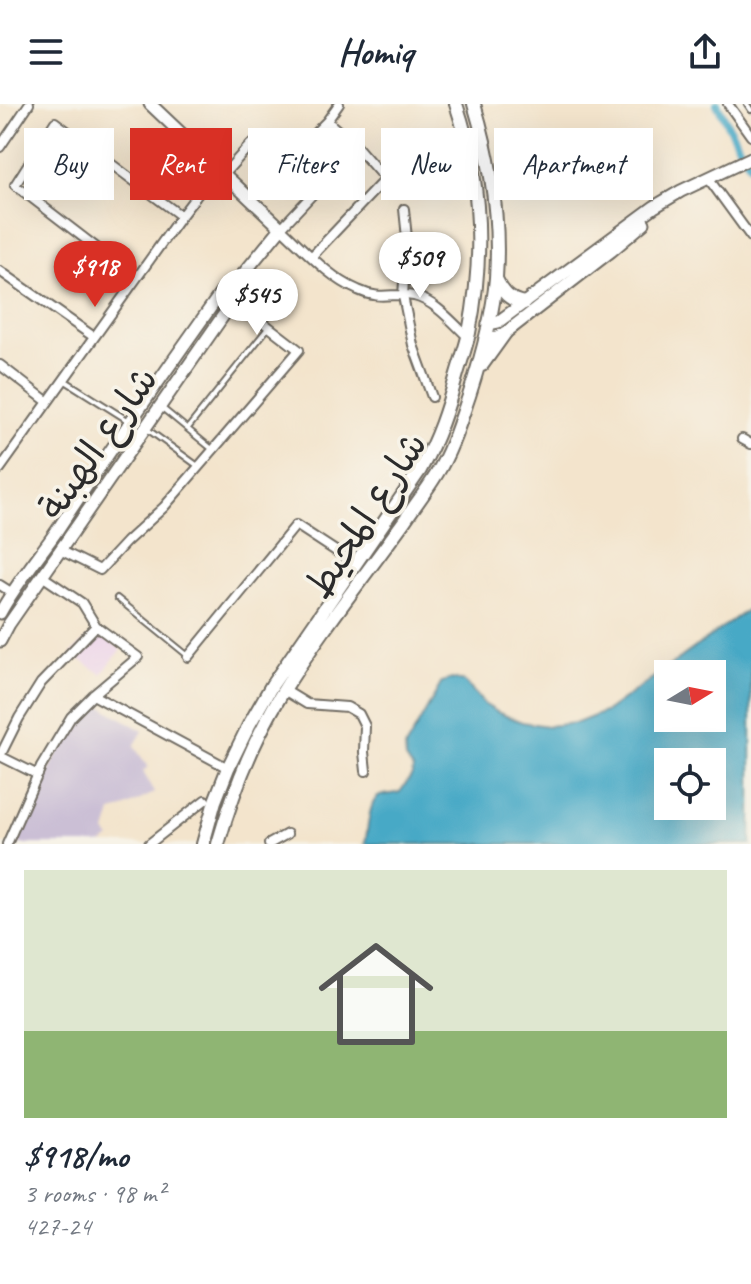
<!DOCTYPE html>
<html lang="en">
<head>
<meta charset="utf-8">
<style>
	:root { --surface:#fff; --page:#f6f6f7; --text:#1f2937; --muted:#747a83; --accent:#d93025 }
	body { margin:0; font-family:Caveat,"Playpen Sans Arabic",sans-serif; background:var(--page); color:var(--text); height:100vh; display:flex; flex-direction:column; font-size:30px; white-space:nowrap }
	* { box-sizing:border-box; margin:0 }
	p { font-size:26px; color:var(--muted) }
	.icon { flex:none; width:44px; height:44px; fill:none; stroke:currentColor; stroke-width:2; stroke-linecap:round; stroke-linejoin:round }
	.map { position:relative; height:740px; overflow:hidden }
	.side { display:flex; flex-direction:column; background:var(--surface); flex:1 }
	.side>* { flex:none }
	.hud { position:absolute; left:24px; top:24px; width:704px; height:72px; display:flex; gap:16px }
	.needle { width:52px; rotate:80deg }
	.fabs { position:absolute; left:654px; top:556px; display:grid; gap:16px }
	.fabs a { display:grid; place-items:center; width:72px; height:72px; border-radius:0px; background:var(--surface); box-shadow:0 8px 32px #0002; font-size:40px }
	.price { position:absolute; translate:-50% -68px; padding:0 18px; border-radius:28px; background:#fff; color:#222; font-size:26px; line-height:52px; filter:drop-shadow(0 2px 4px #0008) }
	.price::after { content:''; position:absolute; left:50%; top:48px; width:24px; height:18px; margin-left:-12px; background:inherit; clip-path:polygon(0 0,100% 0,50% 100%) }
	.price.active { background:var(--accent); color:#fff }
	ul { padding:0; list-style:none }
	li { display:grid; align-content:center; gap:16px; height:424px; padding:0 24px }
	li span { display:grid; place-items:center; height:248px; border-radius:0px; color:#555 }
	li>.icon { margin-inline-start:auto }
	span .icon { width:144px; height:144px; fill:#fffc; stroke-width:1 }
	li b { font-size:34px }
	.chip { padding:0 28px; border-radius:0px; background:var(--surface); box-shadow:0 8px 32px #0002; font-size:28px; line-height:72px }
	.chip.active { background:var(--accent); color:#fff }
	header { display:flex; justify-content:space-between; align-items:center; height:104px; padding:0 24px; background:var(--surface); font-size:36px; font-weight:700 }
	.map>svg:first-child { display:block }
	.built { fill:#ecd1ea }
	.industrial { fill:#cbbfd5 }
	.water { fill:#47a9c6; stroke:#396a78; stroke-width:2; fill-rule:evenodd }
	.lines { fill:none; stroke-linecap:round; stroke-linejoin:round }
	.canal { stroke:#47a9c6; stroke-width:8 }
	.lane-casing { stroke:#716c63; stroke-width:8 }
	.street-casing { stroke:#716c63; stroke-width:12 }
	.secondary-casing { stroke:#716c63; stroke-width:15 }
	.primary-casing { stroke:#716c63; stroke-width:16 }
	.lane { stroke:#fff; stroke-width:4 }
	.street { stroke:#fff; stroke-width:8 }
	.secondary { stroke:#fff; stroke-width:11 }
	.primary { stroke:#fff; stroke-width:12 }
	.labels { text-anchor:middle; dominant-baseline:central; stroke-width:7; stroke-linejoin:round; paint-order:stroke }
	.street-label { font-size:38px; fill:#2b2b2b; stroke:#f7f3e8 }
</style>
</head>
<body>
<header><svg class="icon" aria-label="menu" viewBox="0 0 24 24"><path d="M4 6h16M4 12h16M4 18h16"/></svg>Homiq<svg class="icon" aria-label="share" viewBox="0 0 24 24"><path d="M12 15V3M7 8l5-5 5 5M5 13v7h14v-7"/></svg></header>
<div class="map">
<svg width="751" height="740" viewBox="0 0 751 740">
	<rect width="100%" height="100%" fill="#f7f3e8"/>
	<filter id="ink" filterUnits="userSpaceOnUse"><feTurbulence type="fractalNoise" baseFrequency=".0125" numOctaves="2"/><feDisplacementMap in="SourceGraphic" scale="16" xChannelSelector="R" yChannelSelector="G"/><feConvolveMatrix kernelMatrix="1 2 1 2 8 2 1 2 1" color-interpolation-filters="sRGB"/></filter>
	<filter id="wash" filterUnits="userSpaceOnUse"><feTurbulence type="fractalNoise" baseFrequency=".006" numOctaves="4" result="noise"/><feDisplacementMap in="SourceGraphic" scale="32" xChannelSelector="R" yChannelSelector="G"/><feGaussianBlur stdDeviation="1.8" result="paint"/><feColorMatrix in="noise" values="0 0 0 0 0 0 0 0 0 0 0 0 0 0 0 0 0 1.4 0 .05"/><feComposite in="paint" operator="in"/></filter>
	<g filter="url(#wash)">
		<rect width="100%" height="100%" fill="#f3e4cc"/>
		<!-- built -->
		<path class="built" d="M95 527 121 545 102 570 71 550Z"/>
		<!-- industrial -->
		<path class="industrial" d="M94 598 143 627 134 642 148 663 143 667 154 689 126 703 112 708 106 728 110 734 102 740H15L73 617Z"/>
		<!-- water -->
		<path class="water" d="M751 503V740H365C368 728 368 696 380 692 386 690 394 690 400 688L412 671 413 665 406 655 405 644 442 578 452 575 465 578 484 600 499 609 522 618 547 622 577 619 607 607ZM668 570H712V614H668ZM668 658H712V702H668Z"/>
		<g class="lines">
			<!-- canal -->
			<path class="canal" d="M717 0 738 41 751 62"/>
		</g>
	</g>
	<g filter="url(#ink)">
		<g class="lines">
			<defs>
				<path id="lane" d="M747 0 751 6
					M64 276 129 317
					M162 304 212 345
					M188 324 268 224
					M147 325 198 362
					M117 494 187 551"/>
				<path id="street" d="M728 0 751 32
					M0 43 29 0
					M357 43 281 124C305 146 328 173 358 186 381 197 393 188 414 192 435 197 453 219 468 233
					M223 71 251 40
					M708 74 751 133
					M249 95 327 17 339 0
					M404 105 407 134 403 192 413 241 432 293
					M312 152 385 75 357 43 327 17
					M0 167 94 233
					M136 174 15 81 55 18 181 112
					M0 261 48 298
					M742 335 751 340
					M0 365 181 112 217 65
					M60 446 100 466 126 438 164 403 299 246 234 196
					M0 481 11 488
					M188 553 296 421 354 459
					M284 586 307 600 347 603 359 610 365 622 364 648 366 667
					M93 591 228 664
					M38 671 0 652 19 614 41 579 96 522
					M7 740 41 663 71 613 93 591 138 553 96 522 82 499 42 472
					M149 740 205 696
					M269 740 287 730"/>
				<path id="secondary" d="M488 220 498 218 654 103 681 87 751 54
					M485 235 497 233 505 229 611 147 644 119
					M0 509C16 480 37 455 56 428 110 346 166 266 223 186L240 174 281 124 150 0
					M0 537 9 520 234 196 240 174"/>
				<path id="primary" d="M496 175C503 189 509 196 524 199
					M482 261 505 229
					M203 740 215 697 228 664 249 621 272 581 420 366C438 334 447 306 457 270 461 256 466 243 469 229 484 153 481 74 456 0
					M218 740C233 687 253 637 282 589 319 529 364 473 405 416 415 401 427 386 436 371 451 348 460 318 469 292 481 255 493 213 496 174 500 115 491 56 474 0"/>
			</defs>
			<!-- lane casing -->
			<use href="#lane" class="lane-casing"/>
			<!-- street casing -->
			<use href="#street" class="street-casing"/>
			<!-- secondary casing -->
			<use href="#secondary" class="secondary-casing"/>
			<!-- primary casing -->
			<use href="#primary" class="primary-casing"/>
			<!-- lane -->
			<use href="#lane" class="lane"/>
			<!-- street -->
			<use href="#street" class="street"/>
			<!-- secondary -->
			<use href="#secondary" class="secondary"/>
			<!-- primary -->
			<use href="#primary" class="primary"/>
		</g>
	</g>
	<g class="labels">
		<!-- street labels -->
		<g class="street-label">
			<text transform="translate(98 339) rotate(-55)">شارع الهبنة</text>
			<text transform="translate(366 411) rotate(-57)">شارع المحيط</text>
		</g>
	</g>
</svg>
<div class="fabs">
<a><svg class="needle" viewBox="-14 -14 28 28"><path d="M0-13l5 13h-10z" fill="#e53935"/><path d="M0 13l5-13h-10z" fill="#747a83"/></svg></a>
<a><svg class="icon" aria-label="locate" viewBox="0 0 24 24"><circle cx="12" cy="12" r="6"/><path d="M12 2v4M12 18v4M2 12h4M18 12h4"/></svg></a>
</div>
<b class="price" style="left:420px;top:196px">$509</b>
<b class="price active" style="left:95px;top:205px">$918</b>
<b class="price" style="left:257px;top:233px">$545</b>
<div class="hud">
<a class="chip">Buy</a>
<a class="chip active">Rent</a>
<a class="chip">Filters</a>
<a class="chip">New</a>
<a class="chip">Apartment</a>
</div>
</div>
<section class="side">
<ul>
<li><span style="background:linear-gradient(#dfe7d0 65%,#8fb573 0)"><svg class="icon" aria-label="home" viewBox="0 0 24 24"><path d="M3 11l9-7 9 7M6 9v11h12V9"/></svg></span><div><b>$918/mo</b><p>3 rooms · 98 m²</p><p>427-24</p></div></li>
</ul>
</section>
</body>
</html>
